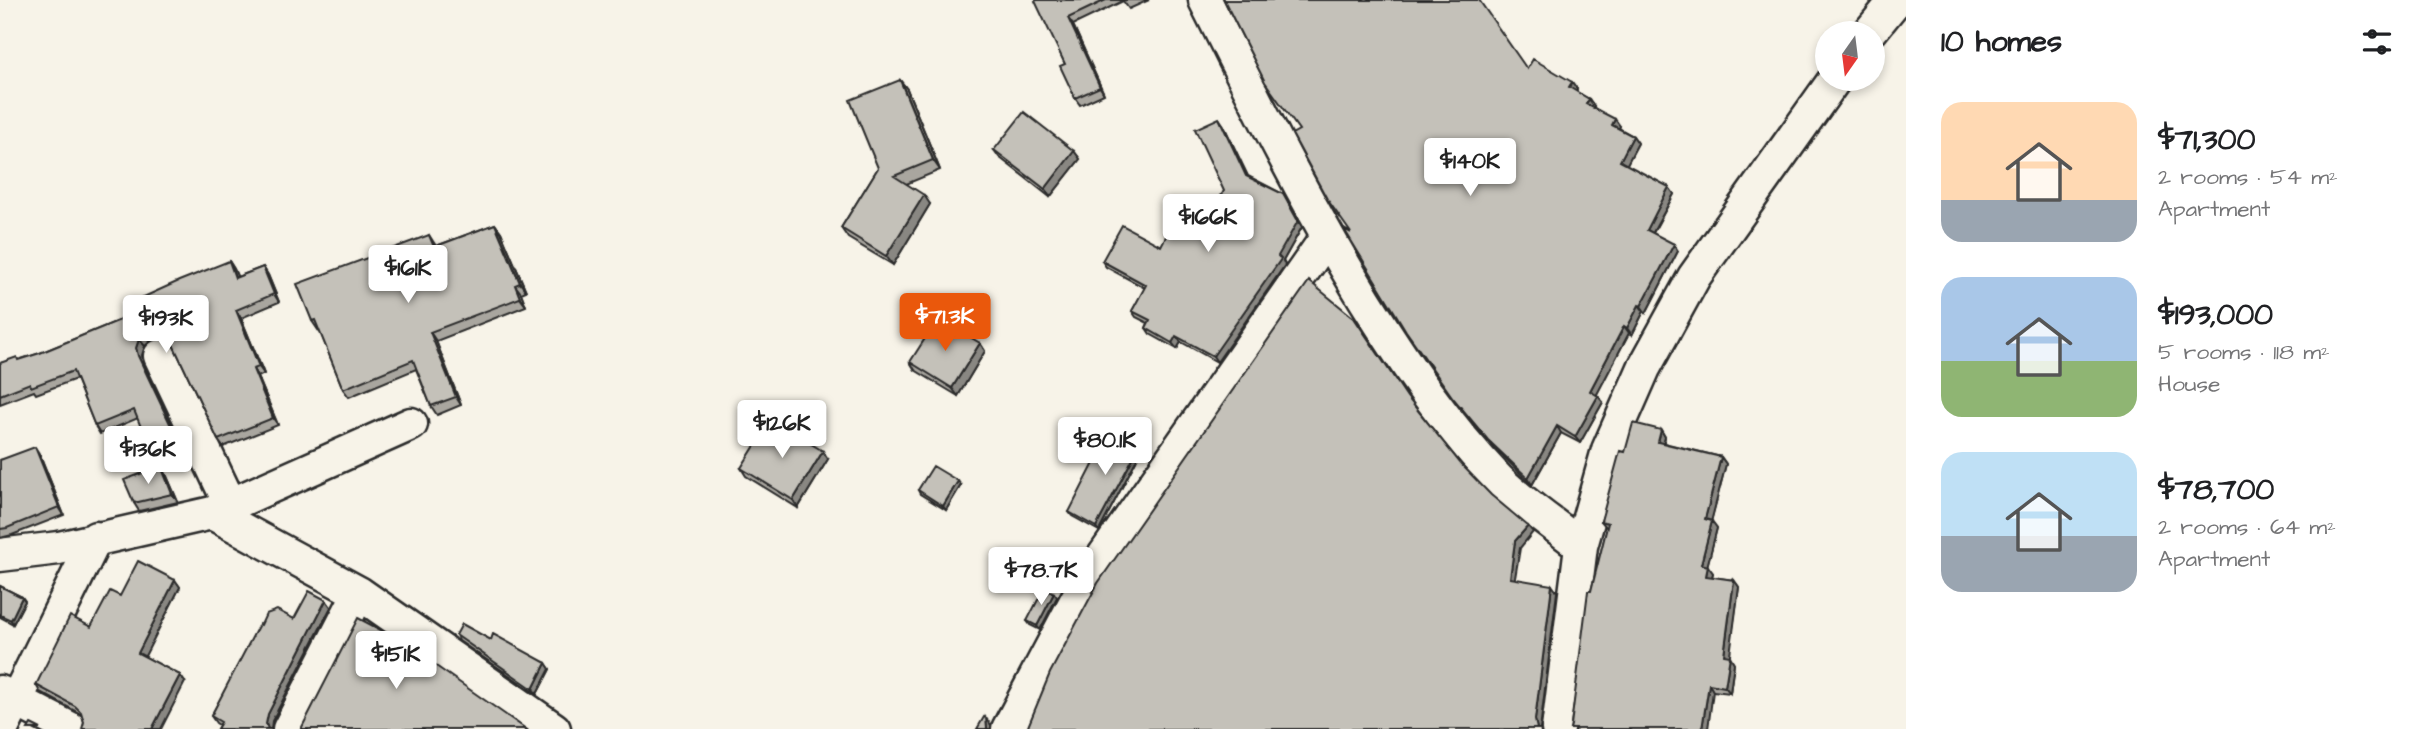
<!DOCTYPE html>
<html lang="en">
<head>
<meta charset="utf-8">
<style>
	:root { --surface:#fff; --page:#f6f6f6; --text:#202124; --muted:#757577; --accent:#ea580c }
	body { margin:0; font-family:"Architects Daughter",sans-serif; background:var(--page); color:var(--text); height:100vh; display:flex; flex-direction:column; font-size:26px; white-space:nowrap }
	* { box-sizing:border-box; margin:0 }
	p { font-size:23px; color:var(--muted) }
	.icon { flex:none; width:38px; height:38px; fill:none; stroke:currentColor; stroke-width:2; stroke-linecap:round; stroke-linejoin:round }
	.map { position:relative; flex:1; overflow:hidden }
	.details { display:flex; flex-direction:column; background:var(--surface); width:525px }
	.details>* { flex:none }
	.needle { width:46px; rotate:194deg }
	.tools { position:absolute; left:1815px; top:21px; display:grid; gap:14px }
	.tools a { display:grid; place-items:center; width:70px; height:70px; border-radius:50%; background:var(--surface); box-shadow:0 4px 10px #0003; font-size:35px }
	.price { position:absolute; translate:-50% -60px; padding:0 16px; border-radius:7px; background:#fff; color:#222; font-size:23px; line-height:46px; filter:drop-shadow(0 2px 4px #0008) }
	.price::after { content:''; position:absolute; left:50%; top:42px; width:21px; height:16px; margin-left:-10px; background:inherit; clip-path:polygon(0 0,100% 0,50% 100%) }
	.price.active { background:var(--accent); color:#fff }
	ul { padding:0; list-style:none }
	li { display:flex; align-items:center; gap:21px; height:175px; padding:0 35px }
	li span { display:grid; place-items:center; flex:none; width:196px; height:140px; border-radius:21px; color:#555 }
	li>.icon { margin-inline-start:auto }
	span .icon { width:84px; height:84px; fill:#fffc; stroke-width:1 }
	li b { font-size:30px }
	h2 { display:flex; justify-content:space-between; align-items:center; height:84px; padding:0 35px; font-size:30px }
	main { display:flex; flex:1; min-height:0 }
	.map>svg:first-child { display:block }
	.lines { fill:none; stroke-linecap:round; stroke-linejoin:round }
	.minor-casing { stroke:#2b2b2b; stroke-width:37 }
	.minor { stroke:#f7f3e8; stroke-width:32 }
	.wall { fill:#a9a69f; stroke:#2b2b2b; stroke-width:2 }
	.shaded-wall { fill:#898782; stroke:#2b2b2b; stroke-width:2 }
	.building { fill:#c4c1b9; stroke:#2b2b2b; stroke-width:2 }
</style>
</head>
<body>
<main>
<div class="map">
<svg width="1906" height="729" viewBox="0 0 1906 729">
	<rect width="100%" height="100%" fill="#f7f3e8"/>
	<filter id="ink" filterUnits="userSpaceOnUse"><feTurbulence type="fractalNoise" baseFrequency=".0143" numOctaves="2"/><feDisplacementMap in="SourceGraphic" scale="14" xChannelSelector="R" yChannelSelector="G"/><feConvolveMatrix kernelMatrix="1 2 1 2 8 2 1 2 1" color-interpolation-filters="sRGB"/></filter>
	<g filter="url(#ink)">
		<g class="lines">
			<defs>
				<path id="minor" d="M1205 0C1256 102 1306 203 1365 300 1405 364 1446 425 1498 479 1523 504 1554 524 1581 546
					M1869 33 1896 0
					M160 356 230 504
					M212 513 359 593 554 729
					M0 555 59 548 212 513 411 424
					M0 692 71 729
					M2 729 96 538
					M289 729 359 593
					M1008 729 1087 580 1327 237
					M1558 729 1581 546 1608 450 1644 368 1694 277 1835 79"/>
			</defs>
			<!-- minor casing -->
			<use href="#minor" class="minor-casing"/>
			<!-- minor -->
			<use href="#minor" class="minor"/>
		</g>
		<!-- wall -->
		<path class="wall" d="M1037 0H1149L1129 9 1123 1 1073 25 1104 94 1080 105 1075 98 1065 64Z
			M1527 69 1572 82 1577 89 1575 91 1589 99 1594 106 1593 107 1620 126 1619 128 1633 136 1638 143 1626 165 1674 194 1653 233 1678 251 1646 313 1644 311 1632 335 1629 333 1596 395 1603 402 1580 443 1561 433 1532 485 1493 446 1458 404 1406 331 1351 233 1299 130Z
			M900 80 907 89 940 170 906 184 930 204 893 265 848 238 841 228 878 168Z
			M1223 124 1248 176 1283 194 1302 227 1283 261 1285 265 1217 362 1181 342 1177 349 1150 334 1146 328 1148 323 1136 317 1132 311 1145 288 1106 267 1102 261 1161 246 1207 220 1224 191Z
			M994 150 1074 151 1080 159 1050 197 999 157Z
			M495 224 501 232 526 291 521 293 526 306 436 341 461 405 437 415 431 406 416 369 349 397 343 389 319 329 318 330 312 321 429 235 436 246Z
			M229 261 234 269 237 277 263 267 268 275 279 302 241 318 264 374 258 377 278 425 223 447 218 440 173 344 170 341 162 338 153 339 145 346 142 355 143 363 179 439 153 450 147 442 138 418 100 434 95 426 76 379 36 394 34 391 0 404V363L19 360 40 353 130 316Z
			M980 343 985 351 958 396 915 370 910 362Z
			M1661 430 1665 437 1664 443 1721 457 1726 464 1711 521 1717 528 1707 566 1713 573 1712 577 1734 580 1739 587 1729 656 1734 663 1730 693 1713 691 1571 725 1591 591 1607 528 1601 521 1625 452Z
			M1141 443 1143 447 1099 531 1072 516 1069 512Z
			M40 455 64 515 12 535 0 538V460Z
			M828 459 798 508 746 476 741 468Z
			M161 466 166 474 178 502 139 511 134 503Z
			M961 485 946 510 920 494 918 490Z
			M175 580 180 587 144 656 185 682 84 722 82 715 79 713 40 692 36 685 120 596Z
			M0 586 22 597 25 601 13 624 0 617Z
			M1057 597 1040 630 1030 625 1027 621Z
			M326 600 331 607 272 721 271 729H217L219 725 216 723 211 716 261 625 294 619Z
			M456 635 491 640 546 663 550 669 537 694 459 641Z"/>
		<!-- shaded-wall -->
		<path class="shaded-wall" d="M1068 18 1073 25 1104 94 1100 87Z
			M900 80 907 89 940 170 933 160Z
			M1572 82 1577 89 1574 94 1569 87Z
			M1589 99 1594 106 1591 110 1586 104Z
			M1219 118 1223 124 1250 182 1246 176Z
			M1615 119 1620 126 1617 132 1612 125Z
			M1633 136 1638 143 1625 168 1620 161Z
			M1074 151 1080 159 1050 197 1045 189Z
			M1669 187 1674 194 1651 236 1647 230Z
			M1283 194 1302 227 1283 261 1285 265 1217 362 1213 356 1278 256Z
			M924 195 930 204 893 265 886 256Z
			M495 224 501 232 526 291 520 283Z
			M1674 244 1678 251 1646 313 1641 306Z
			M229 261 234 269 241 285 235 278Z
			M263 267 268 275 279 302 274 294Z
			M515 285 521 293 526 306 520 298Z
			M1639 305 1644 311 1632 335 1627 328Z
			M236 310 241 318 264 374 259 367Z
			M1624 326 1629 333 1595 398 1590 391Z
			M430 332 436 341 461 405 456 397Z
			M1176 336 1181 342 1177 349 1172 343Z
			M139 339 145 346 142 355 143 363 179 439 174 432 138 356 136 348Z
			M980 343 985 351 958 396 952 388Z
			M253 369 258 377 278 425 273 418Z
			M1598 396 1603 402 1580 443 1575 437Z
			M1557 426 1561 433 1532 485 1528 478Z
			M1661 430 1665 437 1662 448 1658 442Z
			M1141 443 1143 447 1099 531 1096 527Z
			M35 447 40 455 64 515 59 507Z
			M823 451 828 459 798 508 793 500Z
			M1721 457 1726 464 1710 526 1705 519Z
			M161 466 166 474 178 502 172 494Z
			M958 481 961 485 946 510 943 506Z
			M1712 521 1717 528 1706 571 1701 564Z
			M1528 526 1533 532 1520 548 1514 584 1510 578 1515 541Z
			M1708 566 1713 573 1710 583 1706 576Z
			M175 580 180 587 143 660 138 653Z
			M1734 580 1739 587 1729 662 1724 655Z
			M1552 585 1557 592 1540 729H1537L1535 720Z
			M1054 593 1057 597 1040 630 1037 626Z
			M22 597 25 601 13 624 11 620Z
			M326 600 331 607 272 721 271 729H268L266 724 268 714Z
			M1730 656 1734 663 1730 693 1725 687Z
			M546 663 550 669 537 694 533 689Z
			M180 675 185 682 161 729H152Z
			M1709 684 1713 691 1708 729H1702Z
			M986 718 991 725V729H987Z"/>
		<!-- building -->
		<path class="building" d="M1037 0H1106L1068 18 1100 87 1075 98 1060 66 1065 64 1035 1Z
			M1224 0H1479L1527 69 1533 59 1572 82 1569 87 1589 99 1586 104 1615 119 1612 125 1633 136 1620 161 1669 187 1647 230 1674 244 1641 306 1639 305 1627 328 1624 326 1590 391 1598 396 1575 437 1557 426 1528 478 1488 440 1453 398 1406 331 1344 229 1351 233 1327 199 1292 134 1299 130 1265 82Z
			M900 80 933 160 894 176 924 195 886 256 841 228 878 168 850 100Z
			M1024 112 1074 151 1045 189 994 150Z
			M1219 118 1246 176 1283 194 1298 221 1278 256 1281 259 1213 356 1176 336 1172 343 1146 328 1150 320 1132 311 1146 285 1102 261 1122 225 1161 246 1181 207 1207 220 1224 191 1195 129Z
			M495 224 520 283 515 285 520 298 430 332 456 397 431 406 413 360 343 389 315 320 312 321 297 284 429 235 434 247Z
			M229 261 235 278 263 267 274 294 236 310 259 367 253 369 273 418 218 440 171 340 165 333 157 330 148 332 139 339 136 348 138 356 174 432 147 442 134 410 95 426 73 371 31 387 30 383 0 395V363L17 357 18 360 40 353 130 316 126 305 179 281Z
			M1309 281 1354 318 1407 397 1461 464 1491 495 1528 526 1515 541 1510 578 1552 585 1535 720 1537 729H1027L1050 673 1098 583Z
			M938 318 980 343 952 388 910 362Z
			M771 420 823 451 793 500 741 468Z
			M1633 423 1661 430 1658 442 1721 457 1705 519 1712 521 1701 564 1708 566 1706 576 1734 580 1724 655 1730 656 1725 687 1709 684 1702 729H1570L1571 725 1588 591H1591L1608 523 1601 521 1620 451 1625 452Z
			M1112 428 1141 443 1096 527 1069 512Z
			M35 447 59 507 7 528 0 529V460Z
			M161 466 172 494 134 503 124 480Z
			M933 466 958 481 943 506 918 490Z
			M138 561 175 580 138 653 180 675 152 729H82L84 722 81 712 75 706 36 685 70 616 91 627 110 591 120 596Z
			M0 586 22 597 11 620 0 615Z
			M1044 588 1054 593 1037 626 1027 621Z
			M309 591 326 600 268 714 266 724 268 729H217L221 722 211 716 259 624 261 625 266 614 277 610 294 619Z
			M358 618 396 638 526 729H301Z
			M462 624 491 640 493 634 546 663 533 689 456 635Z
			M984 717 986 718 987 729H977Z
			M31 724 41 729H28Z"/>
	</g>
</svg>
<div class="tools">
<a><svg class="needle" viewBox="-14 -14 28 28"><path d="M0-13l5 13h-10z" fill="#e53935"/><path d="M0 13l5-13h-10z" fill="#757577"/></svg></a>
</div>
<b class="price" style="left:1470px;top:198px">$140K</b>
<b class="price" style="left:1208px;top:254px">$166K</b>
<b class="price" style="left:408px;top:305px">$161K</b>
<b class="price active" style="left:945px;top:353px">$71.3K</b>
<b class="price" style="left:166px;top:355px">$193K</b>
<b class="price" style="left:782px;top:460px">$126K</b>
<b class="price" style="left:1105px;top:477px">$80.1K</b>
<b class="price" style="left:148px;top:486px">$136K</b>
<b class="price" style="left:1041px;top:607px">$78.7K</b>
<b class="price" style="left:396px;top:691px">$151K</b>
</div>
<section class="details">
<h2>10 homes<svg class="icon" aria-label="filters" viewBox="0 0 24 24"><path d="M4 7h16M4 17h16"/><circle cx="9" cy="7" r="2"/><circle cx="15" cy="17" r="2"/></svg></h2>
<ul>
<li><span style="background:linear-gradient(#ffd9b3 70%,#9aa5b1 0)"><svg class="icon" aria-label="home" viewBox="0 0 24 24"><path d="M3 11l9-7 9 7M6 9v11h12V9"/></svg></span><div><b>$71,300</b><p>2 rooms · 54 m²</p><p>Apartment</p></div></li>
<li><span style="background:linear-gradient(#a9c7e8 60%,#8fb573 0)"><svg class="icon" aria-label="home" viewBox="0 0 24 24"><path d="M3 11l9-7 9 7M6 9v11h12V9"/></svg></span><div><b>$193,000</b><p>5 rooms · 118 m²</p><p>House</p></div></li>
<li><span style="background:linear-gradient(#bfe0f5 60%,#9aa5b1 0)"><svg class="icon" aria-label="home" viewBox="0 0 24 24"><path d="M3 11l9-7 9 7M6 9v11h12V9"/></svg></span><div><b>$78,700</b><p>2 rooms · 64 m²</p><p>Apartment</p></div></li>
</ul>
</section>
</main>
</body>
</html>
